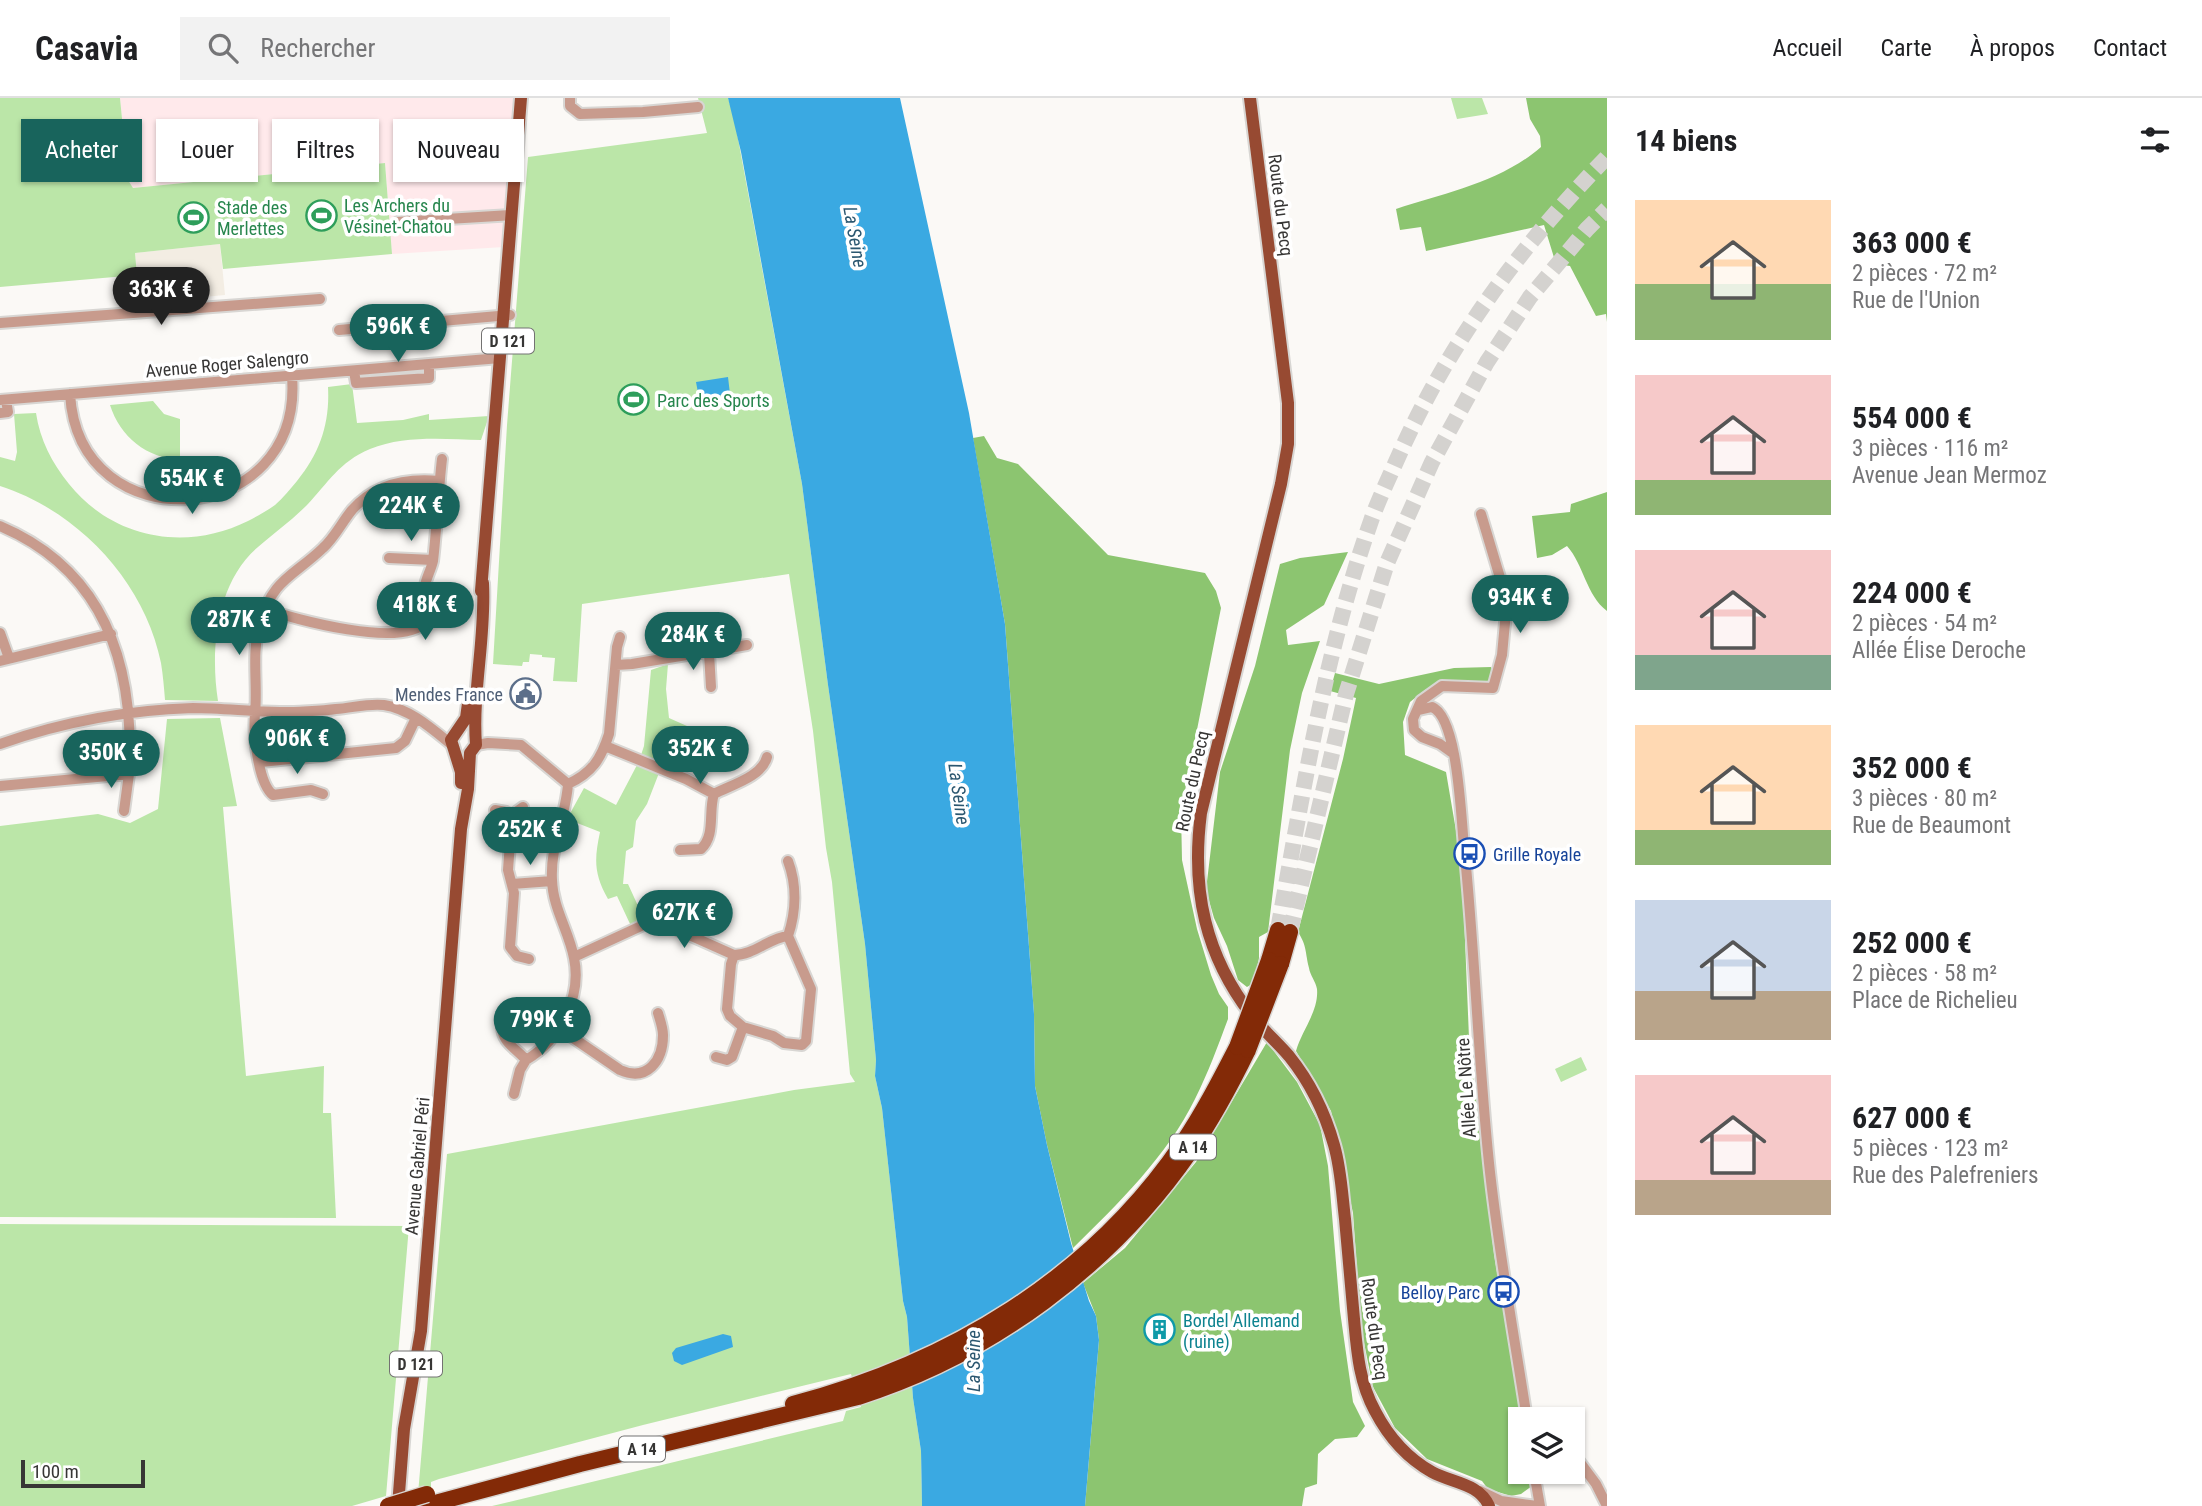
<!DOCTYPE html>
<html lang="fr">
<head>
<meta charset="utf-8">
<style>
	:root { --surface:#fff; --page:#f2f2f2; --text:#202124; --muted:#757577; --line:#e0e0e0; --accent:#18645c }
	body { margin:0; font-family:"Roboto Condensed",sans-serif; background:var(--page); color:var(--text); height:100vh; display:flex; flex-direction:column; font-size:26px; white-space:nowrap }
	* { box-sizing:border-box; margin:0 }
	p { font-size:23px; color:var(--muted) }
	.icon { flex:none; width:38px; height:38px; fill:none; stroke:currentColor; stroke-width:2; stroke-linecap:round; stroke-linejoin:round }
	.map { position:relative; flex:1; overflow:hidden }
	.side { display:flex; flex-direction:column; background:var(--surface); width:595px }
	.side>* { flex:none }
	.top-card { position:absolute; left:21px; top:21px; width:665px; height:63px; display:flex; gap:14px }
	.fabs { position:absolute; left:1508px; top:1309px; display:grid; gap:14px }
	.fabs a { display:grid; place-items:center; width:77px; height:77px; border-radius:0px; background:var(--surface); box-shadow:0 2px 5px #0004; font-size:35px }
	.scale { position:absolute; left:21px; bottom:18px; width:124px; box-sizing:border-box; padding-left:7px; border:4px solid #373635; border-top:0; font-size:19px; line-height:24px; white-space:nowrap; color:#373635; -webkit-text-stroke:5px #fff; paint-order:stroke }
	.price { position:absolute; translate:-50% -60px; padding:0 16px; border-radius:24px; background:var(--accent); color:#fff; font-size:23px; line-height:46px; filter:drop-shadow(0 2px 4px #0008) }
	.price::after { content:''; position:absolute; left:50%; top:42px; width:21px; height:16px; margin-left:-10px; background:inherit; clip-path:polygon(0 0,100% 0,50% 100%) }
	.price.current { background:#222; color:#fff }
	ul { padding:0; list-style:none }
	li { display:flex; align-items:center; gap:21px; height:175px; padding:0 28px }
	li span { display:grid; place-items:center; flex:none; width:196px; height:140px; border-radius:0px; color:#555 }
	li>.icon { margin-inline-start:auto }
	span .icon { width:84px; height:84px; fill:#fffc; stroke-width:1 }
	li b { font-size:30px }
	h2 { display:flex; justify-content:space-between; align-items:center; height:84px; padding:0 28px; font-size:30px }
	.tag { padding:0 24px; border-radius:0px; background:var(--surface); box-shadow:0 2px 5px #0004; font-size:24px; line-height:63px }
	.tag.current { background:var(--accent); color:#fff }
	header { display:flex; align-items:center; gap:42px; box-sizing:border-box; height:98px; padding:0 35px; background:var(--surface); border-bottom:2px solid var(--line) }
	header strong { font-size:33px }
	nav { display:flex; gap:38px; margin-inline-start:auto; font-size:24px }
	.search { width:490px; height:63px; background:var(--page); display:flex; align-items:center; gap:18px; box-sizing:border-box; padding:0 24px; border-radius:0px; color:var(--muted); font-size:26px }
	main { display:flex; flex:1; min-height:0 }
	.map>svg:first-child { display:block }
	.built { fill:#f3ede3 }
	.industrial { fill:#ffe9eb }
	.green { fill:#bbe6a8 }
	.forest { fill:#8cc570 }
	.water { fill:#3aa9e2 }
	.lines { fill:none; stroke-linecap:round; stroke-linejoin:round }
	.highway-tunnel { stroke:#d4d2cf; stroke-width:16; stroke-dasharray:16 8; stroke-linecap:butt }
	.minor-casing { stroke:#d8d6d3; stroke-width:14 }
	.major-casing { stroke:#d8d6d3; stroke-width:16 }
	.highway-casing { stroke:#d8d6d3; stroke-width:19 }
	.minor { stroke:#c89b8d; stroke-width:10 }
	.major { stroke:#974a32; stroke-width:12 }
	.highway { stroke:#832a07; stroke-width:16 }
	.highway-bridge-casing { stroke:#d8d6d3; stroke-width:19; stroke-linecap:butt }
	.highway-bridge { stroke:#832a07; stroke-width:16 }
	.labels { text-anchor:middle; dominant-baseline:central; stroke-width:7; stroke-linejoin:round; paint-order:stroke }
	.shield { fill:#fff; stroke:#737272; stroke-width:2 }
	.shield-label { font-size:16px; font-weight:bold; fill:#373635 }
	.leisure-label { font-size:18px; fill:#27864d; stroke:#fff; text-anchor:start }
	.street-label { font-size:18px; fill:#373635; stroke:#fff }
	.service-label { font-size:18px; fill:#4e5e75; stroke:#fff; text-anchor:end }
	.transit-label { font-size:18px; fill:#164399; stroke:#fff; text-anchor:start }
	.culture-label { font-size:18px; fill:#0d838f; stroke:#fff; text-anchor:start }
	.water-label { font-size:19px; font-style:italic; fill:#2b5770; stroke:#fff }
</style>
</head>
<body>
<header>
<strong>Casavia</strong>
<div class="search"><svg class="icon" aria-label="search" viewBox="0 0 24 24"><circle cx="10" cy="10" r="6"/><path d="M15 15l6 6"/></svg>Rechercher</div>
<nav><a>Accueil</a><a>Carte</a><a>À propos</a><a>Contact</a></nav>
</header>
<main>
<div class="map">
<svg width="1607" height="1408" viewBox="0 0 1607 1408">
	<rect width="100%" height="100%" fill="#fbf9f6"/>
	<!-- built -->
	<path class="built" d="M220 146 225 197 140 205 135 155Z"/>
	<!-- industrial -->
	<path class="industrial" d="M120 0H516L504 149 392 156 385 65 133 90 128 82Z"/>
	<!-- green -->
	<path class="green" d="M0 0H120L128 82 133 90 385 65 392 156 223 171 220 146 135 155 137 177 0 189Z
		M698 0H728L734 19 802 386 828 587 865 846 876 962 875 978 882 1010 903 1203 907 1219 913 1300 921 1353 922 1408H492L843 1323 846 1313 861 1309 851 1276 643 1327 439 1381 431 1384V1408H417L447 1056 794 992 855 984 850 976 832 784 826 750 813 633 789 476 582 506 577 584 553 583 555 560 542 559V557L530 556 529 564H523L522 568 493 566 507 327 528 59 707 35Z
		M1451 0H1482L1488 16 1457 21Z
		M352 286 357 325 403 322 429 316V322L489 318 481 342C444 341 404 337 370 351 339 364 328 385 307 407 291 423 274 435 258 449 216 485 210 552 218 603L165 602C164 590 163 577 161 565 145 484 78 413 0 388V359L15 363 17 354 14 316 36 315C40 342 52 365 69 386 113 441 186 454 248 423 257 418 267 413 275 407 283 400 290 391 297 383 320 355 330 325 328 289Z
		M153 303 164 316 180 321V362C147 360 120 339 110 307Z
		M668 566 666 591 669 620 687 628V636L667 644 661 665 641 657 644 648 651 572Z
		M220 620 237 708 223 709 246 978 324 968 323 1015H331L336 1120 0 1119V728L98 716 130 725 158 711 167 621Z
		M637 667 659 675 647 706 636 723 633 749 626 753 623 786H628L644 821 631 828 617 798 608 801C594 776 594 762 600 734L567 721 584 690 616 707Z
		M1581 959 1587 972 1561 984 1555 971Z
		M0 1126 409 1128 386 1398 352 1408H0Z"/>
	<!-- forest -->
	<path class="forest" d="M1526 0H1607V224L1606 216 1596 218 1570 168 1556 166 1544 127 1426 153 1421 129 1400 132 1396 111C1445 95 1501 84 1541 49L1540 38 1530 21Z
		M984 338 997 360 1018 366 1108 457 1205 475 1216 493 1221 510 1181 713 1182 762 1197 831 1211 877 1219 896 1228 909V921C1218 948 1208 975 1195 1001 1167 1058 1118 1106 1073 1150L1047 1047 1035 988 1034 916 1005 526 973 340Z
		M1607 394V513C1586 497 1584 467 1567 448L1552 457 1537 460 1532 418 1570 414 1571 406Z
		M1348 454 1324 507 1286 532 1288 547 1320 543 1302 595 1290 652 1268 834 1259 839V860L1254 885 1247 889 1238 882 1227 848 1214 820 1206 792 1220 674 1255 568 1280 466 1300 460Z
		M1491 569 1493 573 1488 584 1445 582 1425 592 1410 604 1403 624 1405 657 1446 674 1462 768 1469 940 1494 1156 1521 1321V1374H1529L1532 1388 1521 1396 1511 1398 1488 1391 1482 1383 1427 1361 1395 1330 1373 1289 1361 1230 1353 1115 1331 1013 1296 953C1302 932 1319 913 1317 891 1316 884 1310 877 1309 870 1305 854 1307 848 1298 834L1343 661 1356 600 1330 593 1335 575 1379 586 1454 570Z
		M1267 944 1297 984 1320 1027 1328 1068 1340 1213 1353 1304 1365 1328 1357 1339 1335 1341 1318 1356 1317 1386 1305 1390 1302 1408H1085L1099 1242 1096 1218 1083 1185 1125 1150 1196 1064Z"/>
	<!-- water -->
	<path class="water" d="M728 0H900L969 315 1005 526 1034 916 1035 988 1047 1047 1071 1145 1089 1203 1096 1218 1099 1242 1085 1408H922L921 1353 913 1300 907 1219 903 1203 882 1010 875 978 876 962 865 846 828 587 802 386 741 54Z
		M728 279 730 296 699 300 696 284Z
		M723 1236 731 1238 733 1249 682 1267 674 1263 672 1255 676 1250Z"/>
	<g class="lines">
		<!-- highway-tunnel -->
		<path class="highway-tunnel" d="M1278 832C1303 693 1325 553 1372 420 1379 401 1387 384 1395 366 1447 247 1517 152 1607 59
			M1290 834 1346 596 1387 465 1432 364 1487 264 1530 199 1587 131 1607 111"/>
		<defs>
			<path id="minor" d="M570 0V8L580 16 643 14 698 9
				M398 124 512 117
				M0 225 320 201
				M339 232 510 217
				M354 273 356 285 429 280V266
				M70 296C79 447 304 431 292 278
				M0 302 500 260
				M0 315 8 314 6 302
				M0 428C106 473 135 569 129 676L0 688
				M389 460 433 462
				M265 511C294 521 403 551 425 524 435 511 424 502 425 488 426 480 431 472 433 463 437 429 438 395 442 361
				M0 535 9 560
				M709 555 711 589
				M0 563 111 536
				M616 567 632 566 747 547
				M1419 612 1432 609C1458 619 1461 721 1464 748 1475 854 1478 960 1489 1065 1498 1151 1514 1236 1527 1321
				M0 646C62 624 127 612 193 610 226 610 260 615 294 614 308 613 322 613 336 611 352 610 368 605 384 607 410 611 431 630 452 647
				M476 647 488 645 521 647 568 686C566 718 550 748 552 782 553 811 569 833 574 860 582 899 560 942 526 962
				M605 648 686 681 714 696
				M1454 656 1440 646 1422 639 1414 632 1413 621 1421 603 1442 588 1493 590 1502 557 1507 503 1481 416
				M261 664 396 650 405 643 416 620
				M568 686C592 675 601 661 609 636L617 549 620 539
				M323 696 311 692 273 697C258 685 253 635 255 616 258 586 251 555 260 526 272 481 294 478 323 450 335 439 342 424 352 412 375 386 407 380 439 383
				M523 709 512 717 508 772 514 795 510 849 517 858 529 861
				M495 712 506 714 512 717
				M124 713 129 676
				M680 752 701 751C716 737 708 714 714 696 731 687 762 679 767 659
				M512 786 552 783
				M734 857 731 866 727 911 730 918 743 929 773 938 784 945 802 947 806 943 811 891 788 838C796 814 797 787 788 763
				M574 859 652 823 660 824 734 857C754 857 769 840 788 838
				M502 928C502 945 516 950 526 962L520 972 514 996
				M560 931 620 972C647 984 663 963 663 937 663 930 660 922 658 915
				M716 959 727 962 732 959 743 929
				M1573 1355 1596 1386 1607 1408
				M1534 1374 1540 1408
				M1480 1393 1501 1403 1537 1408"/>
			<path id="major" d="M1250 0 1288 305V346L1281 386 1201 715C1191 792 1205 858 1253 919 1264 933 1278 945 1289 958 1310 984 1325 1015 1334 1047 1341 1071 1342 1096 1345 1121 1348 1154 1351 1187 1354 1221 1357 1253 1359 1284 1375 1313 1388 1338 1407 1360 1432 1374 1452 1385 1479 1385 1489 1408
				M481 493 521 0
				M461 685V674L451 642 466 620 469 598
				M398 1408 404 1331 421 1233 461 731 468 691 470 655 476 647C472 593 486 539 483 485"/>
			<path id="highway" d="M1269 862 1278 832
				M1281 866 1290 834
				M793 1306C949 1265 1090 1181 1182 1046 1203 1015 1220 982 1237 949
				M424 1408 580 1366 858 1299C991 1257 1111 1168 1190 1054 1212 1022 1231 987 1248 952"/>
		</defs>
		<!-- minor casing -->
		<use href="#minor" class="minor-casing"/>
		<!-- major casing -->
		<use href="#major" class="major-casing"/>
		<!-- highway casing -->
		<use href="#highway" class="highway-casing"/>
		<!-- minor -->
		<use href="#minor" class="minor"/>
		<!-- major -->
		<use href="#major" class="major"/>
		<!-- highway -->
		<use href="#highway" class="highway"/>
		<defs>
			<path id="highway-bridge" d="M1237 949 1269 862
				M1248 952 1281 866
				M388 1408 427 1396"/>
		</defs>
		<!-- highway-bridge casing -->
		<use href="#highway-bridge" class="highway-bridge-casing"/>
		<!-- highway-bridge -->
		<use href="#highway-bridge" class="highway-bridge"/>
	</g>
	<!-- icons -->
	<defs>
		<symbol id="stadium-ring" viewBox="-11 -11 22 22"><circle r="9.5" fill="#fff" stroke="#2e9e5b" stroke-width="1.5"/><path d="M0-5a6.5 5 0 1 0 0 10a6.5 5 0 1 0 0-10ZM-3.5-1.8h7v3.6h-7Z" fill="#2e9e5b"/></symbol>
		<symbol id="civic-ring" viewBox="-11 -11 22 22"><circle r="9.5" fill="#fff" stroke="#5c6f8a" stroke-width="1.5"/><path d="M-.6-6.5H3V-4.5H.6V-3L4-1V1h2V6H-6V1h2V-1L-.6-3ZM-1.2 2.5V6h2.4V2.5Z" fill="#5c6f8a"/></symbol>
		<symbol id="bus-ring" viewBox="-11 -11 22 22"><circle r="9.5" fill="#fff" stroke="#1a4fb4" stroke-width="1.5"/><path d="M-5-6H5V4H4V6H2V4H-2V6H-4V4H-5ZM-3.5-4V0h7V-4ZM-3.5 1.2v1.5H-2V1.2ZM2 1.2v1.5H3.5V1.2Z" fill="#1a4fb4"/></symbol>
		<symbol id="building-ring" viewBox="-11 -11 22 22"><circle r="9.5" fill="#fff" stroke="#0f9aa8" stroke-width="1.5"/><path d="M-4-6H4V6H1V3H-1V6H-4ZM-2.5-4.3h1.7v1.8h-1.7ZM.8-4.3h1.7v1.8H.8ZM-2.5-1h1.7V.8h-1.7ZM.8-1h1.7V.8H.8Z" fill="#0f9aa8"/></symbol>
	</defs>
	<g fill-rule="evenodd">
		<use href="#stadium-ring" x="304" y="100" width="35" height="35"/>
		<use href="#stadium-ring" x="176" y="102" width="35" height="35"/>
		<use href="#stadium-ring" x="616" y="284" width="35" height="35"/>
		<use href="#civic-ring" x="508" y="578" width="35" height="35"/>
		<use href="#bus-ring" x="1452" y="738" width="35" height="35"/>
		<use href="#bus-ring" x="1486" y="1176" width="35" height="35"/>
		<use href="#building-ring" x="1142" y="1214" width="35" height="35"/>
	</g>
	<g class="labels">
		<!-- shield labels -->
		<g class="shield">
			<rect x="482" y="230.5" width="52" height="25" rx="5"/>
			<rect x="1170" y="1036.5" width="46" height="25" rx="5"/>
			<rect x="390" y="1253.5" width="52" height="25" rx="5"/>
			<rect x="619" y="1338.5" width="46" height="25" rx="5"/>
		</g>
		<g class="shield-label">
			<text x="508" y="243">D 121</text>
			<text x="1193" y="1049">A 14</text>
			<text x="416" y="1266">D 121</text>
			<text x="642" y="1351">A 14</text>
		</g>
		<!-- leisure labels -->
		<g class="leisure-label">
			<text x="344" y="107">Les Archers du<tspan x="344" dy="21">Vésinet-Chatou</tspan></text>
			<text x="217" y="109">Stade des<tspan x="217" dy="21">Merlettes</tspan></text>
			<text x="657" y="302">Parc des Sports</text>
		</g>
		<!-- street labels -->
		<g class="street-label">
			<text transform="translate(1281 107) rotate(83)">Route du Pecq</text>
			<text transform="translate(227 266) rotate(-5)">Avenue Roger Salengro</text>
			<text transform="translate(1192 683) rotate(-78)">Route du Pecq</text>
			<text transform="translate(1466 990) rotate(-94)">Allée Le Nôtre</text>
			<text transform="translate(417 1068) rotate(-85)">Avenue Gabriel Péri</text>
			<text transform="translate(1375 1231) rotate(82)">Route du Pecq</text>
		</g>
		<!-- service labels -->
		<g class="service-label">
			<text x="503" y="596">Mendes France</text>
		</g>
		<!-- transit labels -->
		<g class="transit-label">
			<text x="1493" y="756">Grille Royale</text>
			<text x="1480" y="1194" text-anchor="end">Belloy Parc</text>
		</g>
		<!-- culture labels -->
		<g class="culture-label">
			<text x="1183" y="1222">Bordel Allemand<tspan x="1183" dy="21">(ruine)</tspan></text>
		</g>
		<!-- water labels -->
		<g class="water-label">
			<text transform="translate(855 139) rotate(80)">La Seine</text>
			<text transform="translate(959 696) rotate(82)">La Seine</text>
			<text transform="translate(973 1263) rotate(-90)">La Seine</text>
		</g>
	</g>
</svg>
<div class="fabs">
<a><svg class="icon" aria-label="layers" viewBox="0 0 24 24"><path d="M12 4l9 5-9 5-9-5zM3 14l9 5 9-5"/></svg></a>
</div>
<div class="scale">100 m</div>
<b class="price current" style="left:161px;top:229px">363K €</b>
<b class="price" style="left:398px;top:266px">596K €</b>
<b class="price" style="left:192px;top:418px">554K €</b>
<b class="price" style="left:411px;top:445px">224K €</b>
<b class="price" style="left:1520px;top:537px">934K €</b>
<b class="price" style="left:425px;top:544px">418K €</b>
<b class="price" style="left:239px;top:559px">287K €</b>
<b class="price" style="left:693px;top:574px">284K €</b>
<b class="price" style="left:297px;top:678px">906K €</b>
<b class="price" style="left:700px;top:688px">352K €</b>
<b class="price" style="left:111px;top:692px">350K €</b>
<b class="price" style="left:530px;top:769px">252K €</b>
<b class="price" style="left:684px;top:852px">627K €</b>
<b class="price" style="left:542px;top:959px">799K €</b>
<div class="top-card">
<a class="tag current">Acheter</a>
<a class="tag">Louer</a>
<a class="tag">Filtres</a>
<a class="tag">Nouveau</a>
</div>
</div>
<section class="side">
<h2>14 biens<svg class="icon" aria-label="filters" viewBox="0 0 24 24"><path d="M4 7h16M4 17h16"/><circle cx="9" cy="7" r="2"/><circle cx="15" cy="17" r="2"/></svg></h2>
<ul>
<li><span style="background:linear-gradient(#ffd9b3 60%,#8fb573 0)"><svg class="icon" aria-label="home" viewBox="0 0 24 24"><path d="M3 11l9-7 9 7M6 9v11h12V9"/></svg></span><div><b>363 000 €</b><p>2 pièces · 72 m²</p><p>Rue de l'Union</p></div></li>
<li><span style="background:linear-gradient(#f6c9c9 75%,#8fb573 0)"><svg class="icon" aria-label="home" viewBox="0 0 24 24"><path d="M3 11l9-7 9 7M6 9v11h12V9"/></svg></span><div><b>554 000 €</b><p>3 pièces · 116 m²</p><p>Avenue Jean Mermoz</p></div></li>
<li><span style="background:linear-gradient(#f6c9c9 75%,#7fa58c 0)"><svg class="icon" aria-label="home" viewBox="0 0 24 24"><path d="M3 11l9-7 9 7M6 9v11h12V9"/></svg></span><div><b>224 000 €</b><p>2 pièces · 54 m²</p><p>Allée Élise Deroche</p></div></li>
<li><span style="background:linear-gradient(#ffd9b3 75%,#8fb573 0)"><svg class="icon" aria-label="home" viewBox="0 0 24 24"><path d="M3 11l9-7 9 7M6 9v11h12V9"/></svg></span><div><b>352 000 €</b><p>3 pièces · 80 m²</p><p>Rue de Beaumont</p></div></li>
<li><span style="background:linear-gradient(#c9d6e8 65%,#b9a48a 0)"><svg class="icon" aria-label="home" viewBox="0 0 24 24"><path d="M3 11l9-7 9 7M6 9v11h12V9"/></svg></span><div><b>252 000 €</b><p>2 pièces · 58 m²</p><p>Place de Richelieu</p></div></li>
<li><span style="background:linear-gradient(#f6c9c9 75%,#b9a48a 0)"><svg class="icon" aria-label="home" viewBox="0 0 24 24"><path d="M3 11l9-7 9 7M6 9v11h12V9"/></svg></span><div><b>627 000 €</b><p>5 pièces · 123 m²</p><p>Rue des Palefreniers</p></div></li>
</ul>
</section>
</main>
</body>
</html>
